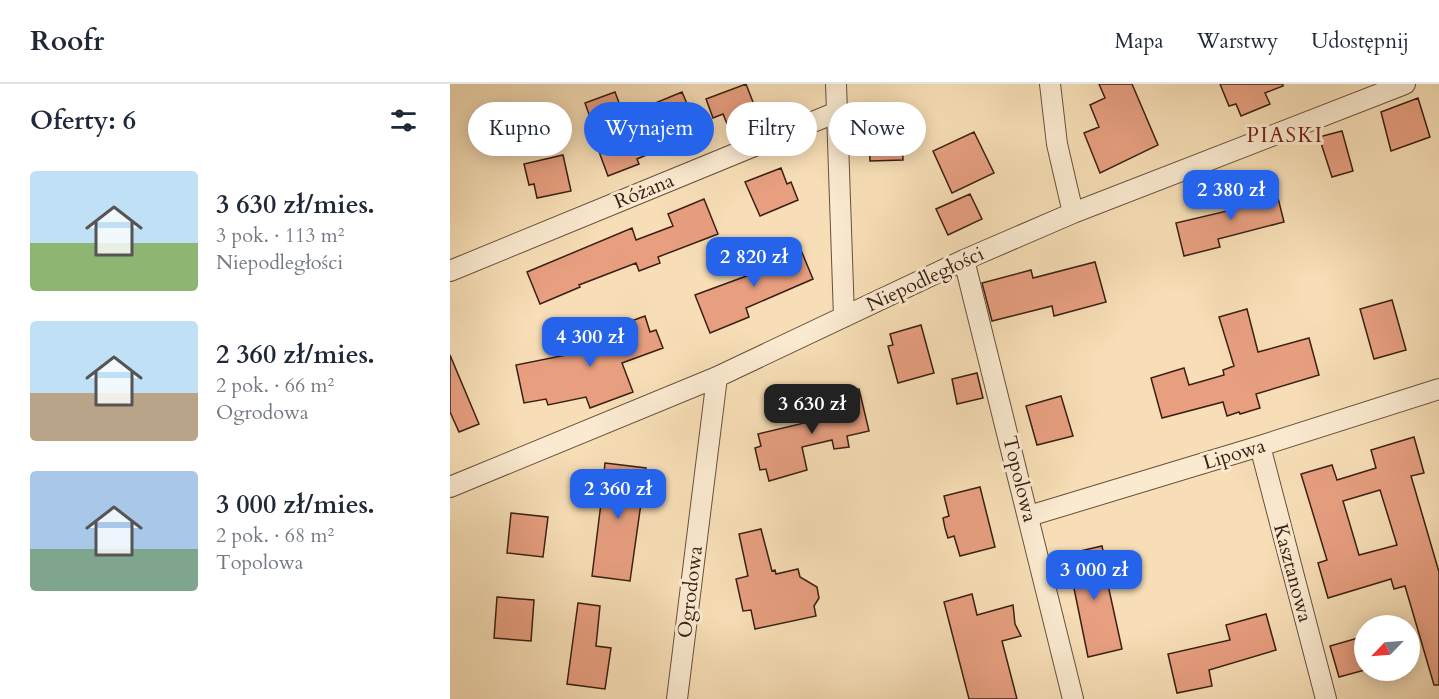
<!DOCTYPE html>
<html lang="pl">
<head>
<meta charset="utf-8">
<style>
	:root { --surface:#fff; --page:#f6f6f7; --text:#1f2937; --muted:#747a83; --line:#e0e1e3; --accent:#2563eb }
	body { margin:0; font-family:Cardo,serif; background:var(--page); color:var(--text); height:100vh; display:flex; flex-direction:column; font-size:22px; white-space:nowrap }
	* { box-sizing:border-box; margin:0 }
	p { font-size:20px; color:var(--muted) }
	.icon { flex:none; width:33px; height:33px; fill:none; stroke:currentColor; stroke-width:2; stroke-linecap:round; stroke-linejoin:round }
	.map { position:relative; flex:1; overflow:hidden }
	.details { display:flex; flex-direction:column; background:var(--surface); width:450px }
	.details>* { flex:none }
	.banner { position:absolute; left:18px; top:18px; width:570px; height:54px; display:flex; gap:12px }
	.needle { width:39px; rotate:245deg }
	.buttons { position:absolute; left:904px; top:531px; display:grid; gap:12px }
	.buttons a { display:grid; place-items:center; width:66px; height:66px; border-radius:50%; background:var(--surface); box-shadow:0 3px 15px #0003; font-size:30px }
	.price { position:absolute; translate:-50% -51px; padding:0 14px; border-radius:12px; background:var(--accent); color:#fff; font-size:20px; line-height:39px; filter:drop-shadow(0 2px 3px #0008) }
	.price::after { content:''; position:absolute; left:50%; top:36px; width:18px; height:14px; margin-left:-9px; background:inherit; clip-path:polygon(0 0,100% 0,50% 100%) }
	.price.active { background:#222; color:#fff }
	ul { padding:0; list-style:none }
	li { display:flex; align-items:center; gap:18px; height:150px; padding:0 30px }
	li span { display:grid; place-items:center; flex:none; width:168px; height:120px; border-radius:6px; color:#555 }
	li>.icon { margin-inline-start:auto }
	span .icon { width:72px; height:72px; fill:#fffc; stroke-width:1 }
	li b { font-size:26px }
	h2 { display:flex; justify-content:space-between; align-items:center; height:72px; padding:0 30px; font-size:26px }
	.pill { padding:0 21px; border-radius:27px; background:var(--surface); box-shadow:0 3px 15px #0003; font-size:21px; line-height:54px }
	.pill.active { background:var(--accent); color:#fff }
	header { display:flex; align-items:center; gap:36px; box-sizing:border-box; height:84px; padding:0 30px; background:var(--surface); border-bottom:2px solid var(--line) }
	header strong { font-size:28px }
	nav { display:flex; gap:33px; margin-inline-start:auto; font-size:21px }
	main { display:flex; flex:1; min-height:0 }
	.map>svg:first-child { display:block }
	.building { fill:#e79f80; stroke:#3a2014; stroke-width:1.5; fill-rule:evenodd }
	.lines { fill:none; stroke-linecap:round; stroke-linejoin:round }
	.street-casing { stroke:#69503c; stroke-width:22 }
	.street { stroke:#faead0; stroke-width:20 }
	.labels { text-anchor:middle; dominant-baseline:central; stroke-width:6; stroke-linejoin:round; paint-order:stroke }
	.street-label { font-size:20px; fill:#3a2014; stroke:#faead0 }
	.neighbourhood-label { font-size:21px; letter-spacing:1.5px; fill:#7a1f14; stroke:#faead0 }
</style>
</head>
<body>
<header>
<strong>Roofr</strong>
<nav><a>Mapa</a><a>Warstwy</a><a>Udostępnij</a></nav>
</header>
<main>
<section class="details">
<h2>Oferty: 6<svg class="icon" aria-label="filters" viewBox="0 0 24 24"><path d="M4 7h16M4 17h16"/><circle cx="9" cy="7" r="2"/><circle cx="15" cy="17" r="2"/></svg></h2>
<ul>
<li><span style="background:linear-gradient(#bfe0f5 60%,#8fb573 0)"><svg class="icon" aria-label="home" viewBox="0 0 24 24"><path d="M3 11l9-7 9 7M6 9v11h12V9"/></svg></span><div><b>3 630 zł/mies.</b><p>3 pok. · 113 m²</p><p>Niepodległości</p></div></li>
<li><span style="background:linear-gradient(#bfe0f5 60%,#b9a48a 0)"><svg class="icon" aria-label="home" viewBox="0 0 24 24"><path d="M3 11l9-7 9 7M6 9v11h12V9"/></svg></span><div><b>2 360 zł/mies.</b><p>2 pok. · 66 m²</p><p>Ogrodowa</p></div></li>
<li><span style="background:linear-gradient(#a9c7e8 65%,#7fa58c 0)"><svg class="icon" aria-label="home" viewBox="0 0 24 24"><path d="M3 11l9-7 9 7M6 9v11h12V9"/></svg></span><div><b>3 000 zł/mies.</b><p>2 pok. · 68 m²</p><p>Topolowa</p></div></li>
</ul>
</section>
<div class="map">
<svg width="989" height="615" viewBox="0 0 989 615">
	<rect width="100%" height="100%" fill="#f7deb6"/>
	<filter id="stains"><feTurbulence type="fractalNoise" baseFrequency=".00333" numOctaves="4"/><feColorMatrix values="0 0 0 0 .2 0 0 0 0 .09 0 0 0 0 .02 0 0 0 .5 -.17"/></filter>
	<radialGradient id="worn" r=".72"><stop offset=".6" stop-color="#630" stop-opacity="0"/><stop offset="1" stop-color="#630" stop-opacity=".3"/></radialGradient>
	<!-- building -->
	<path class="building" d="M296 0 308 31 278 42 273 30 263 34 256 15Z
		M649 0H682L708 61 650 89 634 49 649 43 640 21 655 14Z
		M770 0H833V2L815 9 820 20 791 32 786 20 779 22Z
		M165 8 174 32 232 8 238 22 244 20 248 40 222 51 225 59 187 75 189 80 158 92 145 57 148 56 135 19Z
		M968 14 980 53 941 67 931 28Z
		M451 31 453 76 420 77 418 32Z
		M892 47 903 87 882 93 869 53Z
		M524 48 544 89 502 109 483 67Z
		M113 71 121 107 87 114 84 100 79 101 74 80Z
		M331 84 337 100 341 98 348 116 310 132 295 98Z
		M825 102 834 138 768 155 770 163 734 172 726 139 790 124 786 112Z
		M520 110 532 135 498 151 486 125Z
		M254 115 268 150 208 173 210 179 189 187 186 179 129 201 130 203 90 220 77 188 182 144 186 156 223 142 218 130Z
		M348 159 363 195 296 224 299 233 260 249 245 211 310 187 305 177Z
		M645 178 656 218 604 232 602 222 542 237 532 199 581 186 583 194Z
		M942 216 956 266 924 275 910 225Z
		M797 225 808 268 859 254 869 291 806 310 810 324 790 330 789 328 777 332 773 318 712 334 701 294 734 284 739 301 774 291 773 286 784 282 769 233Z
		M195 232 200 248 206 246 213 264 172 279 183 308 140 324 136 313 98 321 96 315 74 319 66 281 151 264 146 250Z
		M471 241 484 289 448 299 438 262 443 261 440 250Z
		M0 271 29 340 9 348 0 328Z
		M527 289 533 314 507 320 502 295Z
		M409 305 419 347 397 352 399 363 384 365 382 356 352 363 357 386 319 397 316 385 310 386 305 364 311 362 308 350 371 335 368 321 374 320 373 311Z
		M611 312 623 352 587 361 576 322Z
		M964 353 974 389 961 392 989 488V601H984L955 502 944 505 941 495 878 514 868 479 877 476 851 390 882 381 887 396 926 384 921 366ZM930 406 947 461 909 471 893 417Z
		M155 379 196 384 180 497 142 492 151 419 142 418 145 398 153 399Z
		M530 403 545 463 510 472 504 452 498 454 495 444 493 434 499 432 494 412Z
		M61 429 98 433 93 473 57 469Z
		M311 445 322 487 325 486 326 490 348 485 350 493 367 503 369 514 364 522 366 532 305 545 301 526 293 527 286 495 298 492 289 450Z
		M652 462 660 500 658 501 672 565 638 573 617 470Z
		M522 510 527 531 563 521 565 540 571 552 552 557 567 615H519L494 518Z
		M47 513 84 516 81 557 44 554Z
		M128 519 150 522 146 562 161 564 155 605 117 600Z
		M816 530 826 566 759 586 762 602 727 609 718 570 780 556 776 541Z
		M915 552V586L889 593 880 562Z"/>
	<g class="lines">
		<defs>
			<path id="street" d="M386 0 387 28
				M600 0 607 60 623 129
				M514 176 623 615
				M0 187 387 28 394 233
				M810 362 876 615
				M0 403 267 293 514 176 623 129 955 0
				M579 432 810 362 989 305
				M227 615 267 293"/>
		</defs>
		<!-- street casing -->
		<use href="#street" class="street-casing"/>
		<!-- street -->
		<use href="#street" class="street"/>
	</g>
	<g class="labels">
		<!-- street labels -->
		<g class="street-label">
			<text transform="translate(194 107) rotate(-22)">Różana</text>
			<text transform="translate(475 195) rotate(-25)">Niepodległości</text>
			<text transform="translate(784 370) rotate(-17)">Lipowa</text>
			<text transform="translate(570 395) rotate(76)">Topolowa</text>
			<text transform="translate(843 489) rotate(75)">Kasztanowa</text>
			<text transform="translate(240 508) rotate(-83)">Ogrodowa</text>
		</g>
		<!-- neighbourhood labels -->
		<g class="neighbourhood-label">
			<text x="835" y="51">PIASKI</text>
		</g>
	</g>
	<rect width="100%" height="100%" filter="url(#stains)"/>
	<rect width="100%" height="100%" fill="url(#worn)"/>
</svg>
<div class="buttons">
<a><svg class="needle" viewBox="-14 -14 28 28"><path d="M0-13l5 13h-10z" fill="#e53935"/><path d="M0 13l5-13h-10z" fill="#747a83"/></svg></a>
</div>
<b class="price" style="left:781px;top:137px">2 380 zł</b>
<b class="price" style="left:304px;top:204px">2 820 zł</b>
<b class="price" style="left:140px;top:284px">4 300 zł</b>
<b class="price active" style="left:362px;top:351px">3 630 zł</b>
<b class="price" style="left:168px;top:436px">2 360 zł</b>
<b class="price" style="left:644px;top:517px">3 000 zł</b>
<div class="banner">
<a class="pill">Kupno</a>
<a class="pill active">Wynajem</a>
<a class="pill">Filtry</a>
<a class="pill">Nowe</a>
</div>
</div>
</main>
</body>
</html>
